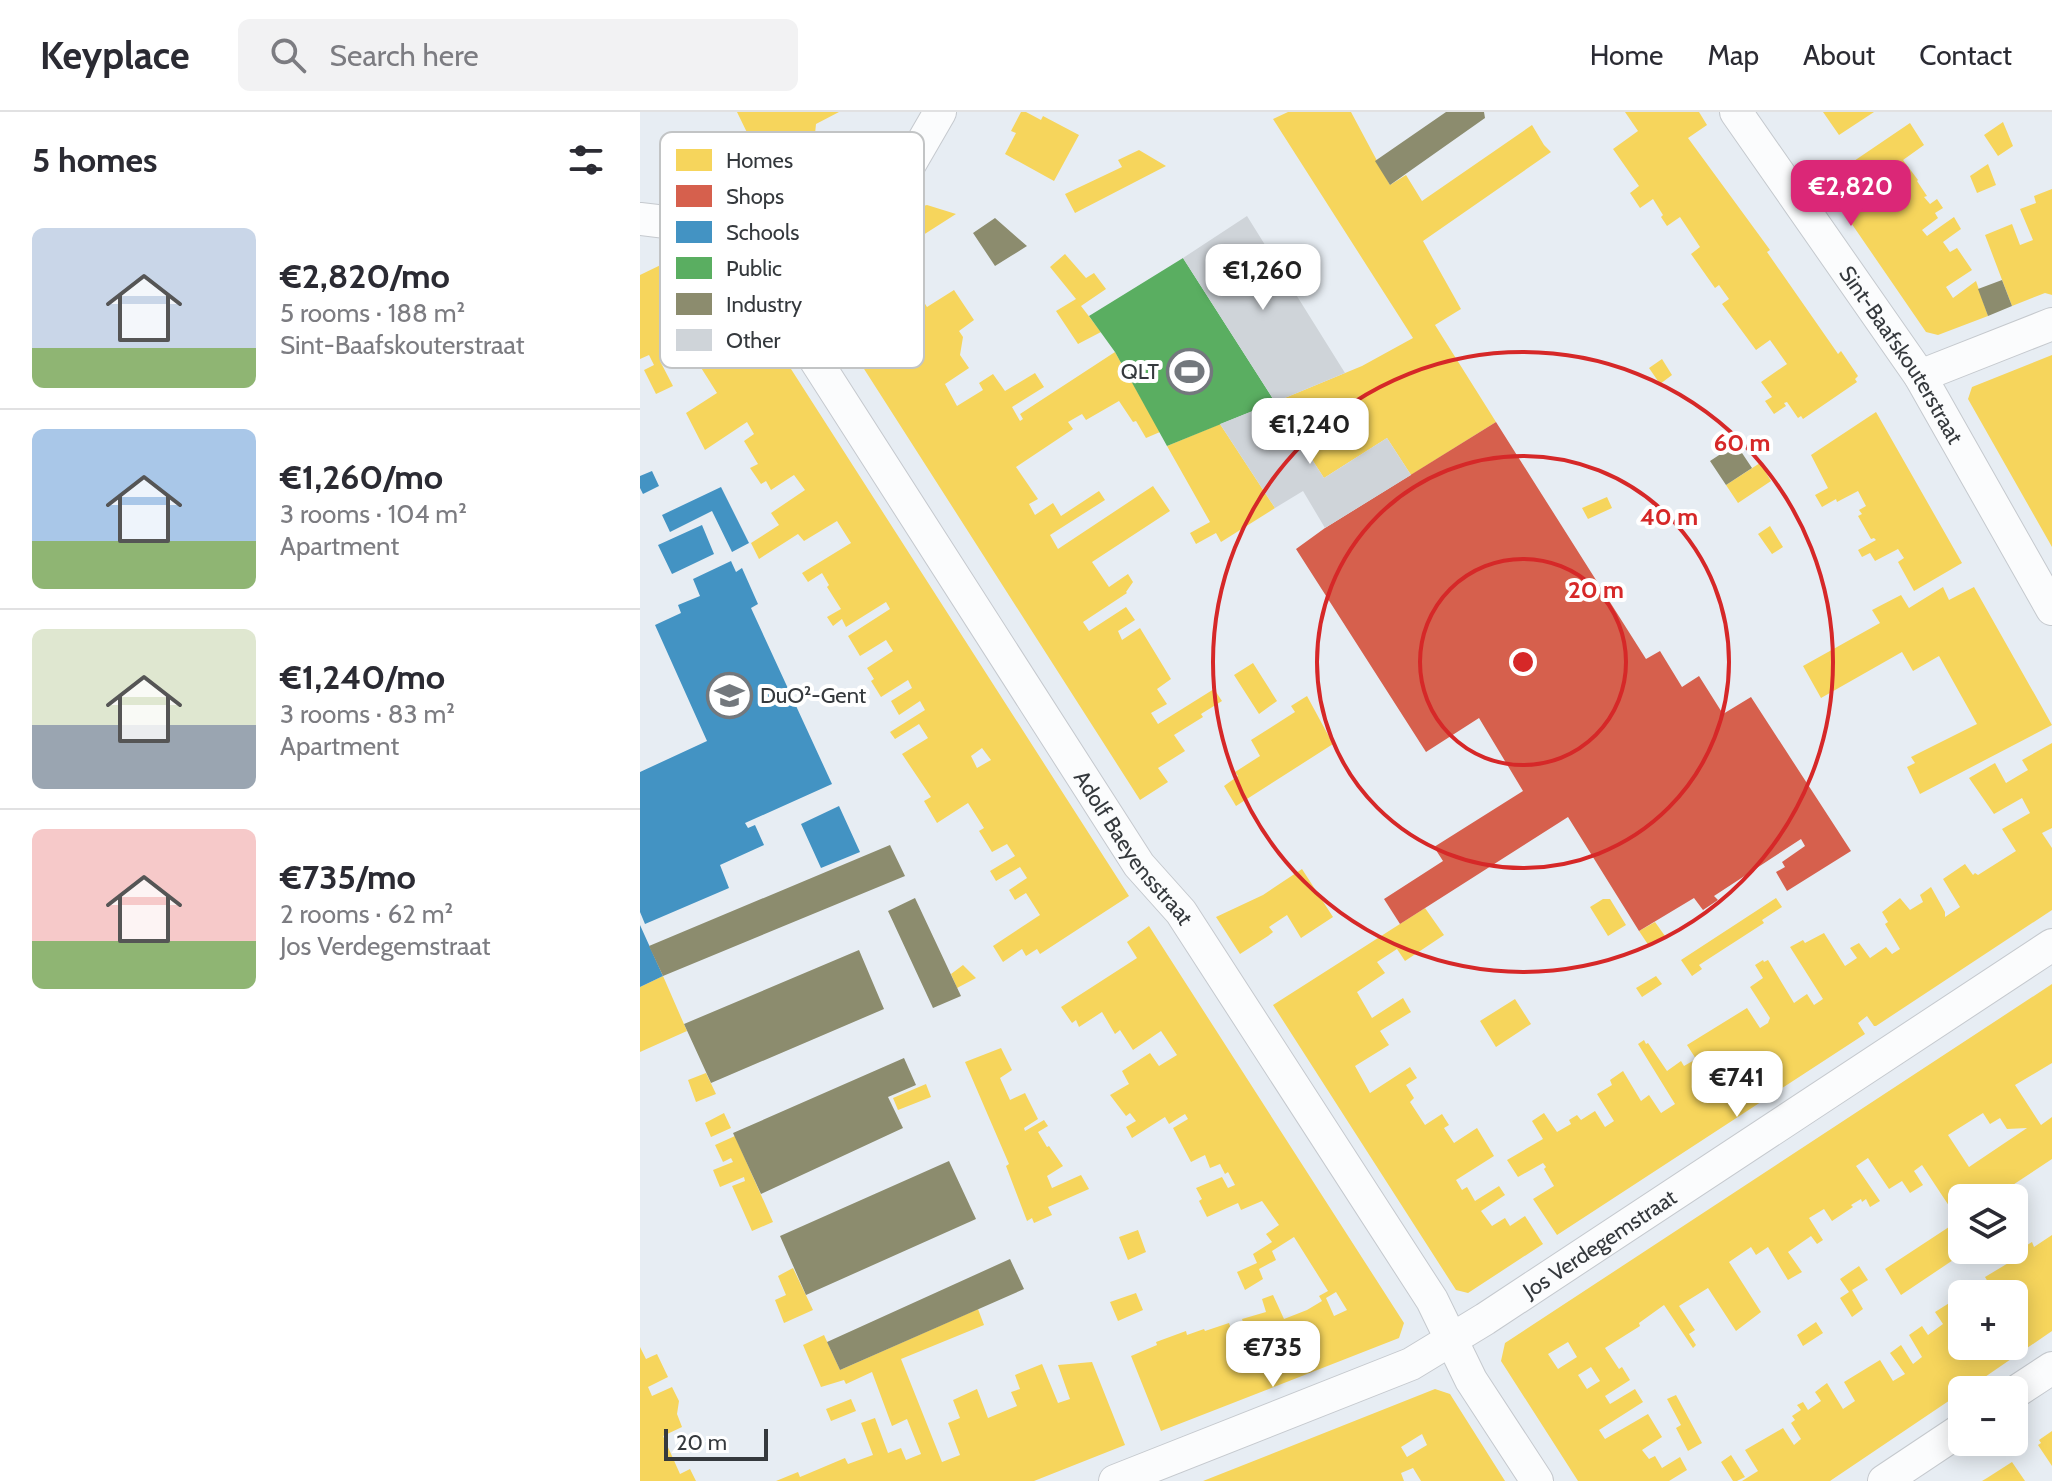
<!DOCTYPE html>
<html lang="en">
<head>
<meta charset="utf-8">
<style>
	:root { --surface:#fff; --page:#f2f2f3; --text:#2b2b33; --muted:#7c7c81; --line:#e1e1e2; --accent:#db2777 }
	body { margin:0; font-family:Cabin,sans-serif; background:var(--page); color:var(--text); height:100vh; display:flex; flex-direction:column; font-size:30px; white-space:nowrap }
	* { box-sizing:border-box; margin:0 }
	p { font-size:26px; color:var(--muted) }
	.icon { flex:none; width:44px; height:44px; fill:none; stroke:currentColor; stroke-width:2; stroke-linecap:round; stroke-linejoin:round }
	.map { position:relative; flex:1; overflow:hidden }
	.sheet { display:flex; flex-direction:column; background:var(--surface); width:640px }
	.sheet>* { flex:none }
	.buttons { position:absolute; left:1308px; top:1072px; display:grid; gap:16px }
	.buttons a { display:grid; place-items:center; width:80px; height:80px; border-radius:12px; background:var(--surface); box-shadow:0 4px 20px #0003; font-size:40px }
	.scale { position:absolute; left:24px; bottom:20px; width:104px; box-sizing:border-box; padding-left:8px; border:4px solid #35393d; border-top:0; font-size:22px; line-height:28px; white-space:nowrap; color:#35393d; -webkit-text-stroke:6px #fff; paint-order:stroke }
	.price { position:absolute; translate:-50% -68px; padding:0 18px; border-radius:16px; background:#fff; color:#222; font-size:26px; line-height:52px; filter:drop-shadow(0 2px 4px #0008) }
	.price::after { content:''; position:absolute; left:50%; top:48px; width:24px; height:18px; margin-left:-12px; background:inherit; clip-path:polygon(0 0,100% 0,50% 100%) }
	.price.selected { background:var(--accent); color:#fff }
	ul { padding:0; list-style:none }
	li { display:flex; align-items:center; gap:24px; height:200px; padding:0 32px }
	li+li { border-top:2px solid var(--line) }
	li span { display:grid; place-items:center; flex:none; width:224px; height:160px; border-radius:12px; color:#555 }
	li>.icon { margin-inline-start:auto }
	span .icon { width:96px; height:96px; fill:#fffc; stroke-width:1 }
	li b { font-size:34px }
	h2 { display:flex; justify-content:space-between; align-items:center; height:96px; padding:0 32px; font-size:34px }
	header { display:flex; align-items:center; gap:48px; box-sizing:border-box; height:112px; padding:0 40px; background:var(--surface); border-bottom:2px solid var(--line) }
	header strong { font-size:38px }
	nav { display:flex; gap:44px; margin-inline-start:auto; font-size:28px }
	.search { width:560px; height:72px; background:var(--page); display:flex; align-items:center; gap:20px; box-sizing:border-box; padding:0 28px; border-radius:12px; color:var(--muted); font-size:30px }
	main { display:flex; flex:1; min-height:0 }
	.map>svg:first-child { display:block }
	.homes { fill:#f6d55c; fill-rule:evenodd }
	.shops { fill:#d6604d }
	.schools { fill:#4393c3 }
	.public { fill:#5aae61 }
	.industry { fill:#8c8c6e }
	.building { fill:#cfd4d9 }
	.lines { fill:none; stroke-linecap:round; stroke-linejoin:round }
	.minor-casing { stroke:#c5c9ce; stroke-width:34 }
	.minor { stroke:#fbfcfd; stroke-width:32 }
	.ring { fill:none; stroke:#d62828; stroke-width:4 }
	.labels { text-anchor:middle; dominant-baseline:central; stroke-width:8; stroke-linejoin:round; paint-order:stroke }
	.street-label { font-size:22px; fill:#35393d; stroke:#fff }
	.poi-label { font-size:22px; fill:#35393d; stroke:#fff; text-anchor:end }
	.key { fill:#fff; stroke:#c2c4c5; stroke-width:2 }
	.key-label { font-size:22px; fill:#35393d }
	.centre { fill:#d62828; stroke:#fff; stroke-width:4 }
	.ring-label { font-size:24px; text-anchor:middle; font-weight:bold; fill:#d62828; stroke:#fff; stroke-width:8; stroke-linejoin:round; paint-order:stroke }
</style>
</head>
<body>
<header>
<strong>Keyplace</strong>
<div class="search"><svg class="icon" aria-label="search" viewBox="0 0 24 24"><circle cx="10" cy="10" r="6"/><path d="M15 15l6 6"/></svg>Search here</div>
<nav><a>Home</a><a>Map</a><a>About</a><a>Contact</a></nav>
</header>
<main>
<section class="sheet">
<h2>5 homes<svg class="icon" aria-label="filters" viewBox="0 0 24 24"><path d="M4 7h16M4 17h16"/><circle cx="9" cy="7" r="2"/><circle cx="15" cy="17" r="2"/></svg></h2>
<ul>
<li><span style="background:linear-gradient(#c9d6e8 75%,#8fb573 0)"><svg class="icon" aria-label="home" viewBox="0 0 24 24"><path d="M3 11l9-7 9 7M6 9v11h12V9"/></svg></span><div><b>€2,820/mo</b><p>5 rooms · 188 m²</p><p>Sint-Baafskouterstraat</p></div></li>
<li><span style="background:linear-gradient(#a9c7e8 70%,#8fb573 0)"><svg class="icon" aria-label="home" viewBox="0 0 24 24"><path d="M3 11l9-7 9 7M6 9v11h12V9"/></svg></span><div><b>€1,260/mo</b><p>3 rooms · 104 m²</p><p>Apartment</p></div></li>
<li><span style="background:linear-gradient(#dfe7d0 60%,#9aa5b1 0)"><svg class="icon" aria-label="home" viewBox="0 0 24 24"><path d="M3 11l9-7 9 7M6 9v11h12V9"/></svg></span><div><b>€1,240/mo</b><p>3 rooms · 83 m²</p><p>Apartment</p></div></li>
<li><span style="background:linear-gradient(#f6c9c9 70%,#8fb573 0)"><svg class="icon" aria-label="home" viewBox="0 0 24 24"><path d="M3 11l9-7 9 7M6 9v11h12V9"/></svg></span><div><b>€735/mo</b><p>2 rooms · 62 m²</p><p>Jos Verdegemstraat</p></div></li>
</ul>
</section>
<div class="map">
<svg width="1412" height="1369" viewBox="0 0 1412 1369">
	<rect width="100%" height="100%" fill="#e7edf3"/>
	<!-- homes -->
	<path class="homes" d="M97 0H199L176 12 175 22 164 27 156 21 116 39Z
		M381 0H386L401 8 403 4 439 23 414 69 365 42 376 21 371 19Z
		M648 0H711L750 73 766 63 782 89 892 13 904 33 911 40 783 129 821 197 795 213 856 310 771 363 747 326 684 366 635 290 722 254 773 226 633 7Z
		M985 0H1059L1067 13 1048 26 1130 138 1127 140 1196 239 1198 242 1201 239 1218 264 1215 267 1217 270 1163 307 1161 304 1158 306 1147 290 1144 291 1146 294 1134 302 1125 289 1132 285 1121 270 1147 252 1130 228 1116 238 1082 192 1089 187 1079 173 1075 176 1051 142 1060 135 1040 105 1027 114 1021 105 1023 103 1013 87 1000 96 990 81 999 74 973 37 998 19Z
		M1183 0H1234L1199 23Z
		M1363 10 1373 34 1358 44 1344 23Z
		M1270 11 1284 33 1263 48 1278 68 1277 69 1287 84 1284 85 1290 92 1297 87 1303 96 1295 101 1298 106 1282 118 1287 124 1314 105 1321 117 1303 130 1310 140 1317 136 1332 158 1306 175 1313 186 1336 169 1348 204 1298 223 1286 220 1183 70Z
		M499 38 526 54 435 101 425 82 482 55 478 48Z
		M1348 52 1356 73 1337 81 1330 64Z
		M1412 77V183L1405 181 1372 194 1345 123 1372 112 1380 133 1393 128 1380 97 1396 91 1394 84Z
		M287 93 316 102 280 125 264 100 227 124 243 149 233 155 242 169 258 158 263 165 267 163 287 195 314 178 334 208 319 219 323 225 320 243 329 256 305 272 317 294 343 278 339 271 353 262 365 279 395 261 404 275 372 295 380 309 383 307 380 302 475 240 520 320 506 326 496 309 493 310 479 289 446 308 442 302 428 310 433 317 376 355 398 387 389 392 395 403 413 391 421 404 459 379 465 388 410 423 418 437 513 374 530 399 452 450 469 475 488 462 493 470 486 480 487 481 443 510 449 519 486 495 495 508 478 519 482 528 500 516 531 567 517 577 527 592 511 601 518 612 574 577 582 589 561 602 563 605 534 623 545 639 518 656 528 670 500 688 194 210 164 165 161 166 146 142 147 132 154 126 219 108 220 111Z
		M60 134 74 137 489 784 400 842 397 837 386 844 382 837 363 850 353 834 400 803 386 781 375 788 369 778 387 766 380 755 356 769 350 759 375 744 367 732 352 740 339 719 344 716 328 691 297 711 284 689 291 685 262 642 288 626 279 612 255 627 250 620 285 598 280 589 259 603 251 589 272 576 268 568 241 585 231 569 234 567 227 556 253 539 246 528 220 544 208 524 250 497 246 490 206 515 202 507 193 514 187 505 201 497 187 475 189 473 182 461 168 470 162 461 211 431 197 409 164 429 158 422 119 447 111 431 139 413 131 401 165 378 154 363 131 378 126 369 121 372 110 356 118 352 104 329 114 322 107 310 65 338 46 301 77 281 46 232 20 249 33 274 16 282 4 258 14 253 9 243 0 247V163ZM342 636 351 648 337 656 331 644Z
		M425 142 446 166 454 161 466 177 441 194 461 220 438 232 416 199 436 187 410 155Z
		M1412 243V435L1328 287 1332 275Z
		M1022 247 1032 263 1020 272 1009 256Z
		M1236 300 1322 451 1274 479 1258 450 1264 446 1258 437 1235 449 1230 441 1222 445 1218 438 1236 428 1234 426 1231 427 1218 404 1222 402 1219 398 1226 394 1218 379 1197 390 1196 387 1182 395 1175 383 1188 376 1171 343Z
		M580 312 635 396 581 430 576 421 556 432 550 421 570 410 527 334Z
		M1120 351 1131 369 1098 391 1086 373Z
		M967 385 972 396 948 407 942 396Z
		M1130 414 1143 435 1132 442 1118 422Z
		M1303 475 1309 488 1334 475 1412 613 1280 682 1267 655 1275 651 1271 645 1337 612 1299 544 1273 559 1262 540 1181 586 1163 554 1240 511 1232 498 1261 483 1269 496Z
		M613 551 637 589 619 602 594 563Z
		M667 584 693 632 596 694 584 674 598 664 595 660 620 644 611 628 655 600 651 594Z
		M1412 631V716L1402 721 1412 736V798L1236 914H1234L1227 904 1218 911 1225 922 917 1123 893 1087 914 1074 904 1057 906 1055 903 1051 878 1065 867 1048 903 1027 892 1009 904 1001 917 1020 931 1012 929 1008 937 1003 941 1008 955 999 965 1015 974 1009 957 982 972 973 970 968 983 959 1001 989 1009 983 1021 1001 1035 992 998 932 1004 928 1006 932 1008 931 1027 959 1041 949 1044 954 1056 947 1047 933 1107 896 1120 916 1128 911 1130 906 1110 875 1123 866 1115 853 1123 848 1124 850 1128 848 1154 891 1167 882 1174 893 1183 887 1150 835 1163 828 1165 831 1184 821 1205 854 1217 846 1210 836 1219 831 1230 846 1246 835 1252 842 1260 837 1245 812 1248 810 1242 800 1260 786 1270 798 1283 790 1280 783 1291 775 1305 800V805L1320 795 1303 767 1325 752 1333 763 1335 761 1338 763 1376 739 1362 717 1390 701 1382 686 1354 702 1329 666 1355 651 1366 671 1388 658 1382 648Z
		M662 757 693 805 661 826 647 803 629 815 633 820 628 824 600 842 576 805 623 783Z
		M1136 786 1142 795 1122 808 1124 811 1059 853 1062 857 1052 864 1041 848Z
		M963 787H970L986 813 968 824 950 795Z
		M785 796 804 823 765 849 757 837 737 850 745 861 717 880 732 906 763 886 771 900 740 919 749 933 715 954 730 981 770 955 777 966 766 973 774 986 770 990 785 1013 802 1002 809 1013 804 1016 814 1031 837 1016 854 1044 816 1068 822 1078 827 1075 835 1089 859 1074 865 1083 841 1099 852 1114 865 1106 870 1114 885 1104 903 1132 828 1181 816 1178 633 893Z
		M1015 810 1025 824 1009 834 999 819Z
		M509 814 764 1211 759 1226 521 1319 491 1244 517 1233 516 1230 546 1219 547 1223 564 1217 565 1219 589 1211 591 1217 604 1213 602 1207 626 1200 622 1187 633 1183 644 1207 667 1198 682 1189 679 1184 688 1179 654 1125 632 1139 636 1148 619 1157 623 1167 605 1178 597 1160 617 1151 613 1142 632 1130 626 1122 639 1113 622 1089 601 1098 598 1091 567 1105 559 1089 562 1087 556 1076 582 1065 588 1076 595 1073 588 1060 585 1062 580 1052 570 1056 565 1043 551 1050 533 1016 548 1007 545 1002 529 1012 525 1005 492 1026 486 1015 496 1009 490 1001 486 1004 470 983 489 972 482 959 510 941 519 954 537 943 521 919 493 938 480 918 475 922 462 900 439 915 436 908 432 911 421 895 497 846 487 830ZM696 1180 707 1198 694 1204 686 1186Z
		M323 853 336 866 317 876 311 862Z
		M23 864 47 919 0 940V875Z
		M1016 864 1022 872 1002 885 996 876Z
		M1412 872V951L1375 973 1401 1013 1412 1005V1047L1353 1086H1322V1107L1319 1109 1282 1053 1274 1059 1283 1073 1270 1081 1262 1069 1249 1077 1228 1046 1216 1054 1240 1089 1230 1095 1226 1087 1222 1090 1221 1087 1211 1093 1213 1095 1192 1109 1184 1097 1169 1106 1183 1128 1177 1132 1171 1124 1148 1140 1162 1160 1148 1168 1128 1135 1116 1143 1111 1135 1089 1150 1121 1200 1096 1219 1068 1176 1039 1194 1055 1218 1049 1222 1056 1233 1053 1236 1024 1193 999 1211 1000 1214 965 1236 979 1257 982 1255 990 1268 965 1284 970 1292 995 1277 1003 1290 959 1318 965 1327 1008 1302 1022 1325 1002 1338 1009 1347 1015 1344 1022 1356 1040 1345 1047 1358 1029 1369H938L861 1249 865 1231ZM1343 1001 1350 1012 1360 1006 1367 1017 1387 1016 1329 1055 1308 1023ZM928 1230 937 1245 918 1257 908 1242ZM951 1255 960 1269 947 1277 938 1263Z
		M875 887 891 912 856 935 840 909Z
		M361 936 372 958 360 966 370 988 385 981 398 1007 384 1016 385 1019 404 1008 408 1014 398 1020 407 1035 409 1034 423 1054 407 1064 412 1076 441 1063 449 1077 408 1095 412 1103 394 1111 392 1106 387 1109 366 1054 369 1052 325 950Z
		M66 961 76 982 56 990 48 968Z
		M286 972 291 985 258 998 253 986Z
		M84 1001 91 1016 71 1025 65 1011Z
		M95 1024 133 1110 112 1119 92 1074 105 1069 104 1065 80 1075 73 1058 93 1050 91 1046 83 1050 75 1033Z
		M1312 1113 1322 1130V1138H1328L1261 1183 1245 1157Z
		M498 1118 506 1140 488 1148 479 1125Z
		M1412 1123V1219L1326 1278H1322V1280L1190 1369H1102L1118 1359 1105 1338 1143 1316 1154 1333 1161 1327 1151 1311 1155 1308 1152 1304 1161 1298 1157 1293 1163 1290 1168 1298 1181 1289 1175 1280 1187 1271 1203 1297 1215 1289 1204 1270 1240 1248 1253 1269 1265 1262 1250 1241 1261 1233 1273 1252 1282 1245 1269 1223 1282 1214 1288 1223 1303 1212 1295 1200 1322 1183V1234H1374V1182H1351L1354 1180 1345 1165 1375 1147 1372 1142 1392 1130 1394 1135Z
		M1219 1154 1228 1168 1212 1178 1223 1197 1212 1205 1200 1186 1209 1180 1200 1167Z
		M153 1156 173 1198 144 1211 135 1188 146 1183 138 1164Z
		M496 1181 503 1198 478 1209 470 1190Z
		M338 1197 344 1213 261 1247 302 1350 320 1343 308 1311 320 1306 313 1288 337 1277 348 1306 377 1294 371 1280 380 1277 375 1263 402 1252 418 1291 430 1287 418 1253 452 1250 485 1333 394 1369H136L158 1360 160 1365 205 1346 208 1352 233 1343 221 1311 235 1306 248 1341 261 1336 266 1348 281 1342 267 1307 252 1314 232 1260 206 1272 204 1268 181 1275 163 1233 184 1223 200 1258Z
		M1176 1210 1183 1221 1163 1234 1157 1223Z
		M0 1235 6 1247 17 1242 28 1265 8 1275 12 1284 32 1275 39 1289 37 1302 42 1315 23 1324 40 1362 50 1357 56 1369H0Z
		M795 1277 810 1282 865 1369H781L773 1356 761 1361 764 1369H563ZM782 1322 787 1333 767 1345 761 1335Z
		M1036 1283 1062 1331 1048 1339 1036 1316 1041 1313 1027 1287Z
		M211 1287 216 1299 191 1309 186 1297Z
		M1412 1319V1354L1398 1333 1401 1331 1399 1328Z
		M1091 1343 1105 1365 1097 1369H1093L1081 1350Z
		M1372 1350 1385 1369H1342L1347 1366Z"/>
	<!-- shops -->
	<path class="shops" d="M856 310 1006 547 1020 539 1042 575 1059 564 1083 602 1111 585 1211 739 1147 779 1136 760 1145 755 1142 750 1165 734 1161 727 1074 784 1078 788 1063 798 1054 786 999 819 928 705 760 812 744 787 803 749 794 735 883 679 839 606 786 640 656 437 685 416Z"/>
	<!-- schools -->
	<path class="schools" d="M12 359 19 374 3 382 0 376V364Z
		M81 375 109 431 92 440 72 399 30 420 22 403Z
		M62 413 74 442 32 462 18 433Z
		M91 449 96 460 102 456 118 492 111 496 192 672 105 711 108 716 115 713 124 733 80 753 89 776 5 812 0 800V660L67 629 15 513 41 501 38 493 60 484 53 467Z
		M199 694 220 740 181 756 161 712Z
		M0 813 23 864 0 875Z"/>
	<!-- public -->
	<path class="public" d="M543 146 635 290 527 334 475 240 449 204Z"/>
	<!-- industry -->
	<path class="industry" d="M806 0H844L845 6 750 73 735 49Z
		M355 106 387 134 355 154 333 121Z
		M1362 168 1372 194 1348 204 1338 177Z
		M1096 332 1112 356 1086 373 1070 349Z
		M250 733 265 764 23 864 9 834Z
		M275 786 321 884 293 896 248 799Z
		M219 838 244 897 71 971 44 912Z
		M264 946 276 973 248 985 263 1016 121 1082 93 1021Z
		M309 1049 336 1107 166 1183 140 1124Z
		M370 1147 384 1177 200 1258 187 1230Z"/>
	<!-- building -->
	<path class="building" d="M607 104 705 261 635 290 543 146Z
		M635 290 684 366 747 326 771 363 685 416 663 379 635 396 580 312Z"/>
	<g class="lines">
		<defs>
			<g id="minor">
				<path id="s1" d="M1096 0 1280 264 1412 497"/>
				<path d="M0 107 34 111 120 105 196 84 267 57 300 0"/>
				<path id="s2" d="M85 107 499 753 541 800 792 1188 831 1268 897 1369"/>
				<path d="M1280 264 1412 212"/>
				<path d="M1374 1281 1412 1256"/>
				<path id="s3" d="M475 1369 771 1252 845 1207 1412 833"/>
				<path d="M1244 1369 1322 1317"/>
			</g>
		</defs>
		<!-- minor casing -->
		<use href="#minor" class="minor-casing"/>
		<!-- minor -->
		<use href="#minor" class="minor"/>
	</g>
	<!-- distance rings -->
	<g class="ring">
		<circle cx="883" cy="550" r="103"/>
		<circle cx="883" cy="550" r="206"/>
		<circle cx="883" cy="550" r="310"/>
	</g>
	<!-- icons -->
	<defs>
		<symbol id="stadium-ring" viewBox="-11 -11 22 22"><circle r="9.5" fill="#fff" stroke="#73787d" stroke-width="1.5"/><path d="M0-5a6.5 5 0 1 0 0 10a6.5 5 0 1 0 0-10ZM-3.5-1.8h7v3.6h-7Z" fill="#73787d"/></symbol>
		<symbol id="school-ring" viewBox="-11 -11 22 22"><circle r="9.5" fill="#fff" stroke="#73787d" stroke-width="1.5"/><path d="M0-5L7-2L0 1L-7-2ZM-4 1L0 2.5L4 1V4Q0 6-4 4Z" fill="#73787d"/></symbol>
	</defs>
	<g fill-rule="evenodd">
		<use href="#stadium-ring" x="524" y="234" width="51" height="51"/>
		<use href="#school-ring" x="64" y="558" width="51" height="51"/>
	</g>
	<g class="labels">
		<!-- street labels -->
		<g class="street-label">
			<text stroke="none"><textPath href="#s1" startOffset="294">Sint-Baafskouterstraat</textPath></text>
			<text stroke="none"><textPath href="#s2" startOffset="750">Adolf Baeyensstraat</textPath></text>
			<text stroke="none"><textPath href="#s3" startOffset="542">Jos Verdegemstraat</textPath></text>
		</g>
		<!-- poi labels -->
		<g class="poi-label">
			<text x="519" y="259">QLT</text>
			<text x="120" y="583" text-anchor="start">DuO²-Gent</text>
		</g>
	</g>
	<!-- legend -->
	<rect x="20" y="20" width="264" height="236" rx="12" class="key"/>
	<rect x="36" y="37" width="36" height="22" fill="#f6d55c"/>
	<rect x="36" y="73" width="36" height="22" fill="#d6604d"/>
	<rect x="36" y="109" width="36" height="22" fill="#4393c3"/>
	<rect x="36" y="145" width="36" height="22" fill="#5aae61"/>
	<rect x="36" y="181" width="36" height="22" fill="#8c8c6e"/>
	<rect x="36" y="217" width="36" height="22" fill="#cfd4d9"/>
	<g class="key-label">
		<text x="86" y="56">Homes</text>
		<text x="86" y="92">Shops</text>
		<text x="86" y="128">Schools</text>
		<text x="86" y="164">Public</text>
		<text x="86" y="200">Industry</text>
		<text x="86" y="236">Other</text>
	</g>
	<circle cx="883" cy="550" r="12" class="centre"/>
	<g class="ring-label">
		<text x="1102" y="339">60 m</text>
		<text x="1029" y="413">40 m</text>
		<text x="956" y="486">20 m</text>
	</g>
</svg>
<div class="buttons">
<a><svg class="icon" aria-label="layers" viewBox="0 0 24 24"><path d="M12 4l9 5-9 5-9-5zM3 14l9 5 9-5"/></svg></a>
<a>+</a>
<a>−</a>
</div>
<div class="scale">20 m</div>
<b class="price selected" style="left:1211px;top:116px">€2,820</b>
<b class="price" style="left:623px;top:200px">€1,260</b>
<b class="price" style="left:670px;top:354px">€1,240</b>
<b class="price" style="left:1097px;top:1007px">€741</b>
<b class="price" style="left:633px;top:1277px">€735</b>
</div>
</main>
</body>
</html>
